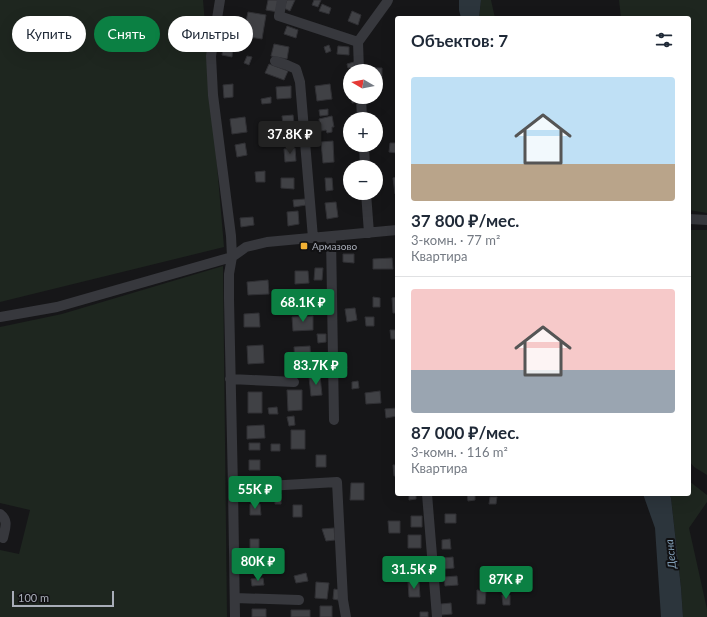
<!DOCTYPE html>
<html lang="ru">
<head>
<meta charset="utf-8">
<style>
	:root { --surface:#fff; --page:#f2f2f3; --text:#1f2937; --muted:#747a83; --line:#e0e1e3; --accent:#0b8043 }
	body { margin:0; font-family:Lato,sans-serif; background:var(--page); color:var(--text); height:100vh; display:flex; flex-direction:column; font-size:15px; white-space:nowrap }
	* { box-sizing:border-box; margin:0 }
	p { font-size:13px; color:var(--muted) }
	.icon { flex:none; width:22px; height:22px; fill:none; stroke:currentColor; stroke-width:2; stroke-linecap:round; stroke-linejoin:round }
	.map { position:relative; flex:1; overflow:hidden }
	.details { position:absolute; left:395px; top:16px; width:296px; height:480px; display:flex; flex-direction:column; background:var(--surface); border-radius:4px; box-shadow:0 4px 16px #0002 }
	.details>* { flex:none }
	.top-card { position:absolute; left:12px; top:16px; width:323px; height:36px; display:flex; gap:8px }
	.needle { width:26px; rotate:280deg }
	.buttons { position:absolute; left:343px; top:64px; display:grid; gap:8px }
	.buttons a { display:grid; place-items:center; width:40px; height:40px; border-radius:50%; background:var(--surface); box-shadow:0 4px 16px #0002; font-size:20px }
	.scale { position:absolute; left:12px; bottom:10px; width:102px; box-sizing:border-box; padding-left:4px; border:2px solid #a8adb8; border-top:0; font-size:11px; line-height:14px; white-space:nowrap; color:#a8adb8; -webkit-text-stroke:3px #111113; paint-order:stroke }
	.price { position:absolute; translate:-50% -34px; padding:0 9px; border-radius:4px; background:var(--accent); color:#fff; font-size:13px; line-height:26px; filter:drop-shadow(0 1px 2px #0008) }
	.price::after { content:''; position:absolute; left:50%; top:24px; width:12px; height:9px; margin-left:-6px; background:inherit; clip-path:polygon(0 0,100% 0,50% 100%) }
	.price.active { background:#222; color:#fff }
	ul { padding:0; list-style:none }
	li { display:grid; align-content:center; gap:8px; height:212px; padding:0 16px }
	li+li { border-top:1px solid var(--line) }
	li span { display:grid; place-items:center; height:124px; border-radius:4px; color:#555 }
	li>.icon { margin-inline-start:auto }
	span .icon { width:72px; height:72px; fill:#fffc; stroke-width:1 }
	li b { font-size:17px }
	h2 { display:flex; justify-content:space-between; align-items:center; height:48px; padding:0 16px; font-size:17px }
	.tag { padding:0 14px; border-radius:18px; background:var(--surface); box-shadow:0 4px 16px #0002; font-size:14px; line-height:36px }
	.tag.active { background:var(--accent); color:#fff }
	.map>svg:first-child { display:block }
	.green { fill:#1e261f }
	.water { fill:#2c353c }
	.building { fill:#404145; stroke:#303034 }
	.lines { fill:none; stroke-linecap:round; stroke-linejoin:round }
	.minor { stroke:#37383d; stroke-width:10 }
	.poi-dot { fill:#f2b134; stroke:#111113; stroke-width:1.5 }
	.labels { text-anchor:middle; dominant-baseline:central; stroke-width:4; stroke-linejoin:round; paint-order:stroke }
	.poi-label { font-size:10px; fill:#a8adb8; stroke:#111113; text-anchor:start }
	.water-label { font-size:11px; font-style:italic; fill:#7f9bb3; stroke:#111113 }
</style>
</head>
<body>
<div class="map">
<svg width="707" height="617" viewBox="0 0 707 617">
	<rect width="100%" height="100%" fill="#161618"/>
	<!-- green -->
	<path class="green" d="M0 0H203L224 247 0 302Z
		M481 0H491L495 18H479Z
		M619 0H707V213L689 210V18H621Z
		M689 230H707V475L694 467 689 461Z
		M223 266 227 617H0V550L19 554 30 510 0 503V327L62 314Z
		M689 481 707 495V502L689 528 707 609V617H683L681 588 671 498 669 494H689Z"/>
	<!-- water -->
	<path class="water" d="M459 0H481L479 18H461L459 10Z
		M643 494H669L671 498 681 588 683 617H661L655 528Z"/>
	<!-- building -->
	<path class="building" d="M268 0H280L278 12 266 10Z
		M287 0H295L290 11 284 8Z
		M314 0H321L318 7 312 5Z
		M322 4 331 8 329 14 319 11Z
		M352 11 361 15 358 25 348 21Z
		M248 12 266 15 262 39 243 36Z
		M287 26 298 30 296 38 284 34Z
		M224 43 233 45 232 57 222 55Z
		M274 44 289 47 287 59 271 56Z
		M329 45 331 51 326 53 324 47Z
		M338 46 349 47V55L337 54Z
		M247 56 252 57 249 65 244 63Z
		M354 62 355 67 348 68 347 64Z
		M269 64 288 71 284 80 265 73Z
		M373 68H382V79H376V71H373Z
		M233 84V97L224 98 223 85Z
		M330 84 332 99 317 101 315 86Z
		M376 84 382 85 381 90 376 89Z
		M291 86V98L277 99 276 87Z
		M271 97V103L262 104 261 99Z
		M352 97H357L358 102 352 103Z
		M328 109V115L320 116 319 110Z
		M293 115 295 131 284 132 282 116Z
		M332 116 334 127H332V132L327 133 326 130 321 131 319 119Z
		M245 117 247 132 232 134 230 119Z
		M333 141 334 162 323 163 321 142Z
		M245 143 247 155 237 157 235 145Z
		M390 143H397V153L389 152Z
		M295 148 296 161 285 162 284 149Z
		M265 171V182H256L255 172Z
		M397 177V194H395L393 178Z
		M281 178H294V189L281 188Z
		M325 178H332L333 190 326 191Z
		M305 199 306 205 294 207 293 200Z
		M336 202 338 217 327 219 325 203Z
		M298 211 299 224 288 226 287 212Z
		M253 217 254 225 241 227 240 218Z
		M343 254H354V263L343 262Z
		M392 258 393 269H373V259Z
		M315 268H323L322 280H314Z
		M295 271H308L309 283 295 284Z
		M268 280 269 294 248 295 247 282Z
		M373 297 380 298V307H373Z
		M397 297V313H393L392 298Z
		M322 299H328V311H322Z
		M294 300H304V313H294Z
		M355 308 357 320 347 322 345 309Z
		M259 313 260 327H244V314Z
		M313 316V330L293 331 292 317Z
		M365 317H374V326H366Z
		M390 330H397V339H391Z
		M317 334H326V342L318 343Z
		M263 345 264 363 248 364 247 346Z
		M310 346 311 361 295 363 294 347Z
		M346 363 347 368 340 369V364Z
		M320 376 322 395 311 396 309 377Z
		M358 381 359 388 352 389V382Z
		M287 390H302V410L288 411Z
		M380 391 381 403 366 404 365 393Z
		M248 392H262V413H248Z
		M277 407 278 414H269L268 408Z
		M397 408V416L386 418 385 409Z
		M294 416 295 425 289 426 287 417Z
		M264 425 265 438 247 439V426Z
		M291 430H305V449H291Z
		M249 443H260V450H249Z
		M271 444H280V451H271Z
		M316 455H326V467H316Z
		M249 460H260V470H249Z
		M393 465H397V476H394Z
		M351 483H364V500H350Z
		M275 494H281V504H275Z
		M409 494H416V499L409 500Z
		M467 494H475V500L468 501Z
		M490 497H497L496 504H489Z
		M250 504H260L261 515H250Z
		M293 505H302V517H293Z
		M445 514H456V523H445Z
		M411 516H422V527H411Z
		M388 521H400V533H389Z
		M334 528 335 540 326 541 322 529Z
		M408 535H421V548H408Z
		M250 539H259V549H250Z
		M450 539 451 549H442V540Z
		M453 557 454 568 444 569 443 558Z
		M418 561V573L406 574 405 562Z
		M306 573 308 581 296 583 294 576Z
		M497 574 498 581 489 582 488 575Z
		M457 576 458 585 445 586 444 577Z
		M263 578 264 585 252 586 251 579Z
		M316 582 329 583 327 599 315 598Z
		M408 582H419L420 597H409Z
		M334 589 340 590 338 600 333 599Z
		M477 590 486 591 485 604H477Z
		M502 595H510V605H503Z
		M451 603 452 614 441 615V604Z
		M320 606H332V617H320Z
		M252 609H266V617H252Z
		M291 610H310V617H291Z
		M420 612H428V617H420Z"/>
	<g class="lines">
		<!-- minor -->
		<path class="minor" d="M220 0 211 56 213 95 231 236 232 257 229 274V299L233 488 235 617
			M282 0 279 16 358 42 359 71
			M358 42 387 2 388 0
			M275 61 287 65 296 69 300 82 313 238
			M361 97 362 119
			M364 145 365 167
			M366 193 369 233
			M689 219 707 220
			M331 237 334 420
			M0 317 57 307 232 257 246 247 267 242 397 230
			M230 379 294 382
			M233 488 337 482 343 600 346 617
			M427 494 437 617
			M0 514C9 521 5 528 3 538
			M235 598 299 600"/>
	</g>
	<!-- markers -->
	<rect class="poi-dot" x="300" y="242" width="8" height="8" rx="2"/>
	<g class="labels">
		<!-- poi labels -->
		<g class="poi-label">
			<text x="312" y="246">Армазово</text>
		</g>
		<!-- water labels -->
		<g class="water-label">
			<text transform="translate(670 554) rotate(-96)">Десна</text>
		</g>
	</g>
</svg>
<div class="buttons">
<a><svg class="needle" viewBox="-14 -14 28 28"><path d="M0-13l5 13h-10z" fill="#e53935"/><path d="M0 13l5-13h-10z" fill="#747a83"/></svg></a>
<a>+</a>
<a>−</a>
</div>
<div class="scale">100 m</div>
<b class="price active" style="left:290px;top:155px">37.8K ₽</b>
<b class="price" style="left:303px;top:323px">68.1K ₽</b>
<b class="price" style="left:316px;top:386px">83.7K ₽</b>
<b class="price" style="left:255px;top:510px">55K ₽</b>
<b class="price" style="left:258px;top:582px">80K ₽</b>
<b class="price" style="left:414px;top:590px">31.5K ₽</b>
<b class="price" style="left:506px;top:600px">87K ₽</b>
<div class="top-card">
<a class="tag">Купить</a>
<a class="tag active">Снять</a>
<a class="tag">Фильтры</a>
</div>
<section class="details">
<h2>Объектов: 7<svg class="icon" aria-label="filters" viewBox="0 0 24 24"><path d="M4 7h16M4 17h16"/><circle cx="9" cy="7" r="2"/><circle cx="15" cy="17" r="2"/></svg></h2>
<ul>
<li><span style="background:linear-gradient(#bfe0f5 70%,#b9a48a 0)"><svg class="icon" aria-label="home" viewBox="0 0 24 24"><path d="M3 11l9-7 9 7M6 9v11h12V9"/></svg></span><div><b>37 800 ₽/мес.</b><p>3-комн. · 77 m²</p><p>Квартира</p></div></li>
<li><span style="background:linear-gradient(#f6c9c9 65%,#9aa5b1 0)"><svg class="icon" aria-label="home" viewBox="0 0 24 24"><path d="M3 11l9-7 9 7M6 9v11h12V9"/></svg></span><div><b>87 000 ₽/мес.</b><p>3-комн. · 116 m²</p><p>Квартира</p></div></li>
</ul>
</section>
</div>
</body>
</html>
